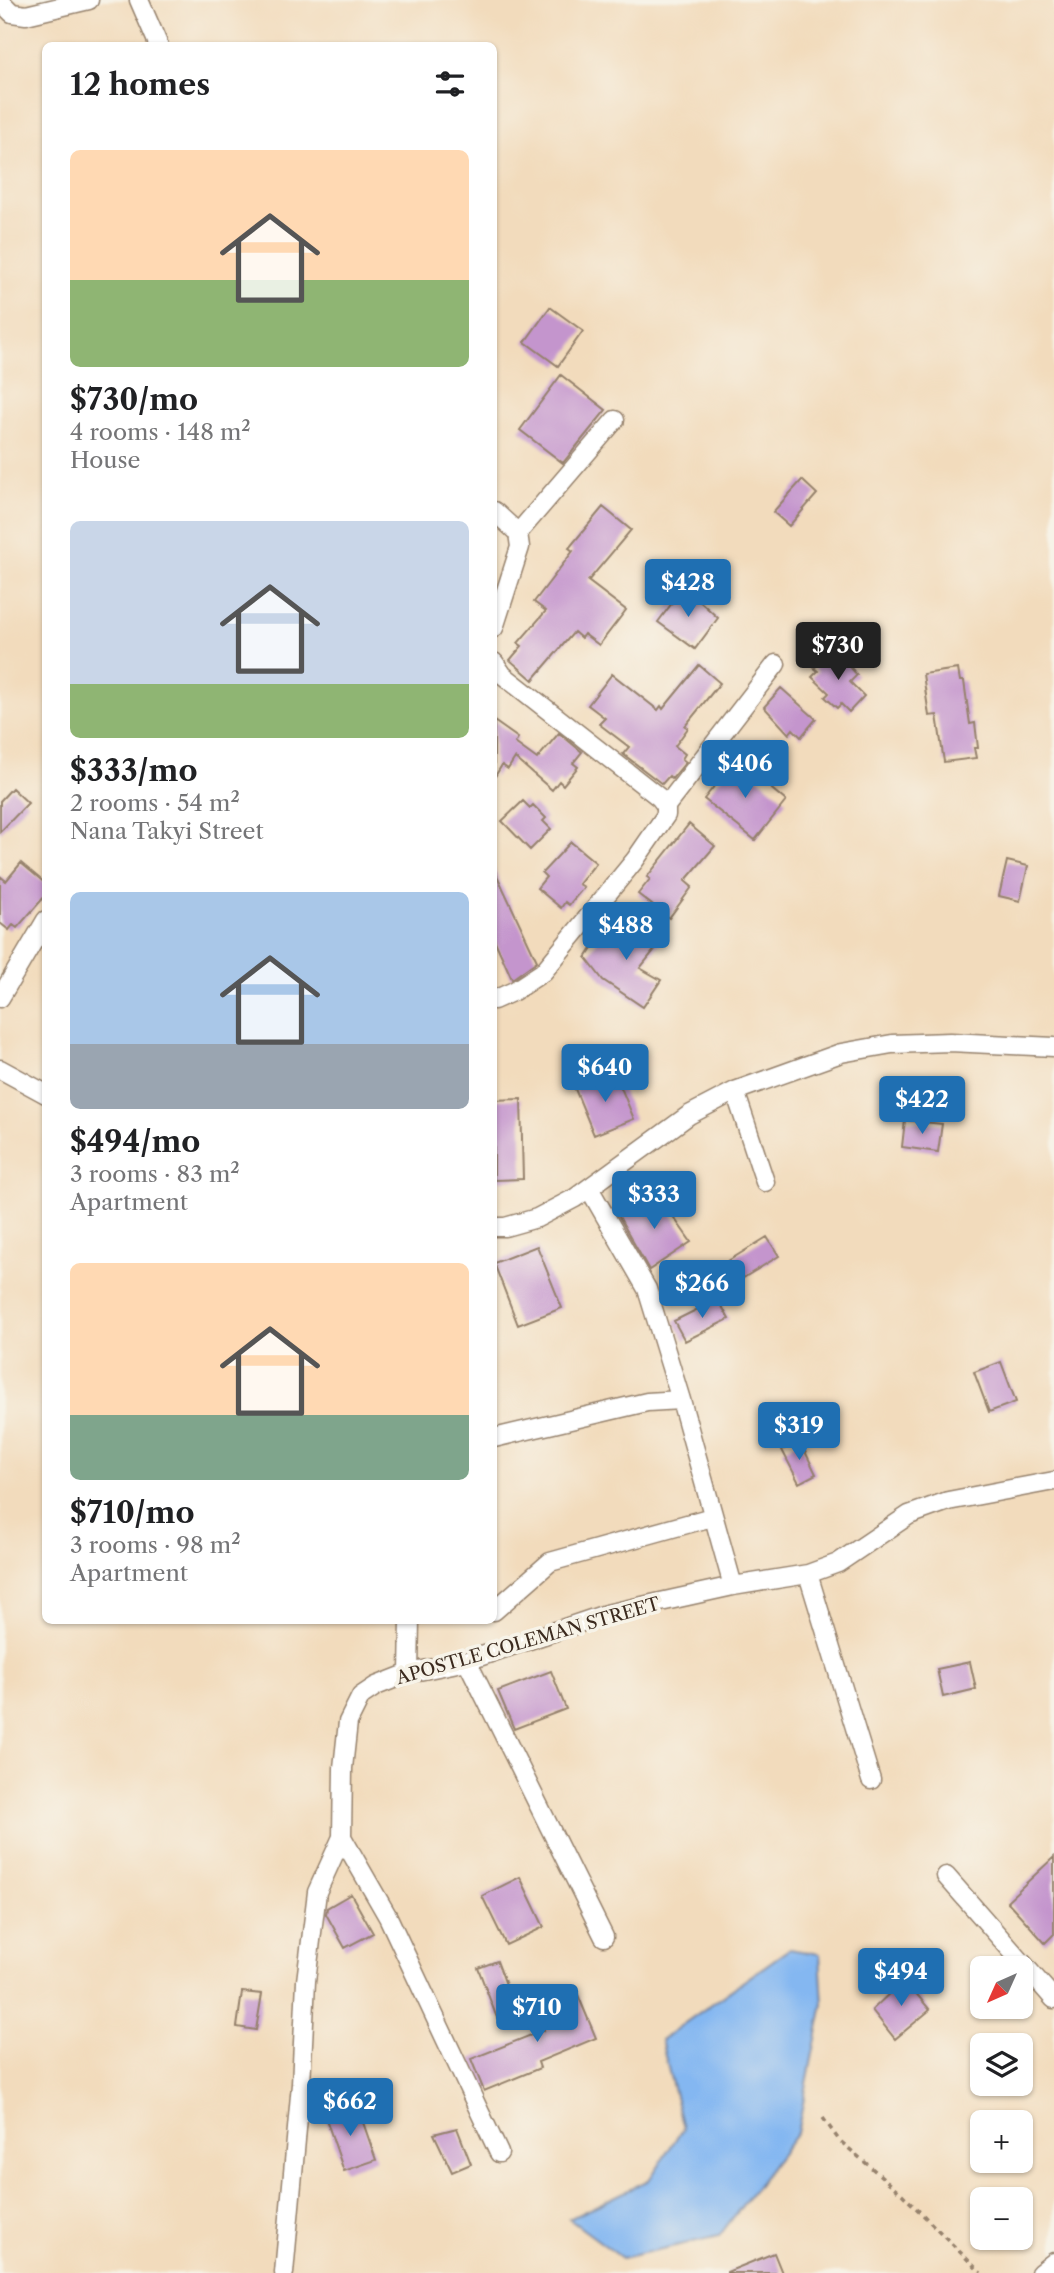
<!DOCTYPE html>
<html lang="en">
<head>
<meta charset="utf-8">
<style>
	:root { --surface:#fff; --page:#f6f6f6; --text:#202124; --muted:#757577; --accent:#1f6fb2 }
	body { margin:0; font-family:"Libre Caslon Text",serif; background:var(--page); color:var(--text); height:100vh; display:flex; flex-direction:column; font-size:26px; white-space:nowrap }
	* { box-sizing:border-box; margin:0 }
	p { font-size:23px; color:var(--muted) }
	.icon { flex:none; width:38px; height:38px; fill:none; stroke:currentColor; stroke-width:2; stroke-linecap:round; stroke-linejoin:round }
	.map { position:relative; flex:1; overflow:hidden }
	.details { position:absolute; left:42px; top:42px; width:455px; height:1582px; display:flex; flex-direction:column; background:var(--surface); border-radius:10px; box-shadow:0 2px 5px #0004 }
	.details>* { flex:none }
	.needle { width:46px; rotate:225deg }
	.buttons { position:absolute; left:970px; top:1956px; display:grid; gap:14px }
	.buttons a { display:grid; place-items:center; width:63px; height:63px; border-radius:10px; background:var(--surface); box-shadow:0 2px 5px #0004; font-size:35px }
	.price { position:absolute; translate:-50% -60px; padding:0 16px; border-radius:7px; background:var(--accent); color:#fff; font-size:23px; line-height:46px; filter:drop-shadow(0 2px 4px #0008) }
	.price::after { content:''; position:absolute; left:50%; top:42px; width:21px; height:16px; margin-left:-10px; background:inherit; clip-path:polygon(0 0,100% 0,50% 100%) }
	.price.active { background:#222; color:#fff }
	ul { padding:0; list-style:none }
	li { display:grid; align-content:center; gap:14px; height:371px; padding:0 28px }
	li span { display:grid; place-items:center; height:217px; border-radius:10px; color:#555 }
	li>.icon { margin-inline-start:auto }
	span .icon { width:126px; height:126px; fill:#fffc; stroke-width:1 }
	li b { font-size:30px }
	h2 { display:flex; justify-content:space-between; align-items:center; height:84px; padding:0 28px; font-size:30px }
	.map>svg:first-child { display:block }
	.water { fill:#84b7f1; stroke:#607088; stroke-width:2 }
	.building { fill:#c495cd }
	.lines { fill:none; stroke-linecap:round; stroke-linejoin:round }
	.minor-casing { stroke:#96826d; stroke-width:21 }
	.path { stroke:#96826d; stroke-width:3.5; stroke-dasharray:5 5; stroke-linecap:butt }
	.minor { stroke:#fff; stroke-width:18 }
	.labels { text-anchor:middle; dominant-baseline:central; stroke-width:7; stroke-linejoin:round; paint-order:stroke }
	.street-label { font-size:18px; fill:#3b2a1e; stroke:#f7f3e8 }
</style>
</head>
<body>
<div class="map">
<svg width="1054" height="2273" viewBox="0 0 1054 2273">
	<rect width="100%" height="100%" fill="#f7f3e8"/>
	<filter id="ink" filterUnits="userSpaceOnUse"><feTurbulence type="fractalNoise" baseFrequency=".0143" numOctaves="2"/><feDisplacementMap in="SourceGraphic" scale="14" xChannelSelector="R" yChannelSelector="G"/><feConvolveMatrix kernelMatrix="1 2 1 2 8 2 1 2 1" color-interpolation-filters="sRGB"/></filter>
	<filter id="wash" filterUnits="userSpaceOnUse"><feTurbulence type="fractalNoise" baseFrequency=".00686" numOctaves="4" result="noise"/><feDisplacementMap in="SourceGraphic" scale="28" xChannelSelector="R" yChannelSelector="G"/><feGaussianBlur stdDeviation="1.57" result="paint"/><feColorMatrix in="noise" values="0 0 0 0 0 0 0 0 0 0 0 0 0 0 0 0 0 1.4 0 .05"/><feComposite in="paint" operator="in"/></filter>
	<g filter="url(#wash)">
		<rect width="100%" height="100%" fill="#f2dbbc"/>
		<!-- water -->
		<path class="water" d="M789 1949 820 1954 823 2004 797 2133 719 2236 622 2258 569 2219 649 2180 683 2128 661 2040Z"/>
		<g id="blocks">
			<!-- building -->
			<path class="building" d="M550 307 583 331 558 366 525 342Z
				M561 375 606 410 563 463 520 430Z
				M802 480 817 494 789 526 773 512Z
				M603 507 631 530 588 581 626 610 599 645 584 634 581 638 574 632 533 680 510 660 522 646 518 643 546 611 534 602 573 551 569 548Z
				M684 587 718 618 695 649 658 622Z
				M836 650 857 675 850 682 864 696 849 712 841 704 837 708 825 697 829 693 812 677 818 671 814 668Z
				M699 665 720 683 685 726 688 728 675 746 685 754 682 759 686 762 672 779 669 776 662 784 623 754 629 747 599 724 605 718 588 705 612 674 658 710 661 706 663 709Z
				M958 669 960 681H964L970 724 975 723 978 748H974L976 758 944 762 937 715 929 716 923 674Z
				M781 688 816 719 801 737 793 729 789 734 764 707Z
				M494 721 518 738 515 743 537 759 559 733 582 752 573 763 578 767 563 785 559 781 552 790 515 758 508 769 502 765 494 778Z
				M736 759 786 801 755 840 704 799Z
				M12 788 28 803 0 832V801Z
				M523 801 530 808 533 805 546 818 543 821 551 829 530 850 502 821Z
				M689 824 715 846 685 881 692 887 669 918 638 894 650 879 647 877Z
				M571 842 596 863 579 884 584 887 569 905 565 902 561 908 537 888 546 877 542 873Z
				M1007 861 1028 866 1020 901 999 896Z
				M21 863 46 884V895L17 928 13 925 9 930 0 923V876L6 881Z
				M494 869 537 961 512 979 494 939Z
				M626 921 661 942 640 968 661 980 643 1007 603 980 586 958 603 932 612 938Z
				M615 1073 634 1119 594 1135 575 1089Z
				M521 1099 523 1179 494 1180V1100Z
				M905 1120 942 1124 938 1152 902 1147Z
				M658 1195 691 1242 649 1270 618 1215Z
				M767 1237 779 1256 727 1288 715 1269Z
				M537 1246 562 1308 518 1325 494 1263Z
				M718 1299 729 1319 685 1341 674 1321Z
				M1001 1362 1016 1402 989 1412 974 1372Z
				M800 1441 816 1474 799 1483 782 1450Z
				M970 1662 976 1689 943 1697 937 1669Z
				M551 1671 566 1709 514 1729 498 1691Z
				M1054 1857V1934L1045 1943 1007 1901Z
				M520 1877 544 1927 506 1945 482 1896Z
				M351 1894 373 1933 345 1948 326 1914 327 1908Z
				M497 1961 516 2011 497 2018 478 1968Z
				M909 1975 917 1984 913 1990 930 2010 895 2039 872 2010Z
				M242 1992 262 1994 256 2030 237 2027Z
				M578 1995 596 2038 538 2062 540 2068 484 2091 471 2059 544 2030 536 2012Z
				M357 2105 376 2160 344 2171 325 2116Z
				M457 2128 471 2164 452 2172 434 2134Z
				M774 2253 782 2273H727V2272Z"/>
		</g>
	</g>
	<g filter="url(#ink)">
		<use href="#blocks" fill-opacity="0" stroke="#96826d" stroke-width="2"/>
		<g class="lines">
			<defs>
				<path id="minor" d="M139 0 159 46
					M0 1 12 13 26 15 89 0
					M494 511 518 533 520 547 494 628
					M518 533 615 420
					M494 662 503 675 660 798 666 806V815L635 860 543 972 514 991 494 1000
					M666 806 776 664
					M0 998 46 920
					M0 1069 46 1094
					M735 1091 765 1182
					M589 1188 647 1289 681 1400
					M494 1227H505L537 1218 575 1198 689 1115 735 1091 841 1053 892 1044 950 1042 1054 1047
					M494 1438 647 1402 681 1400 733 1586
					M808 1574 871 1780
					M494 1611 550 1562 712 1517
					M467 1661 604 1937
					M409 1673 410 1620
					M342 1837 388 1917 499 2153
					M946 1876 1054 1999
					M284 2273 301 2084 306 1981 317 1892 342 1837 343 1768 348 1722 361 1696 376 1686 409 1673 467 1661 606 1614 733 1586 808 1574 838 1563 909 1515 948 1501 1054 1481
					M1040 2273 1054 2262"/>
			</defs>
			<!-- minor casing -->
			<use href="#minor" class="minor-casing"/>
			<!-- path -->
			<path class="path" d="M823 2118 839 2140 902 2194 981 2273"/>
			<!-- minor -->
			<use href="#minor" class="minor"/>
		</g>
	</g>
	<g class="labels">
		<!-- street labels -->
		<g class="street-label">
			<text transform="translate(528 1641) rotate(-16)">APOSTLE COLEMAN STREET</text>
		</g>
	</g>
</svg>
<div class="buttons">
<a><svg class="needle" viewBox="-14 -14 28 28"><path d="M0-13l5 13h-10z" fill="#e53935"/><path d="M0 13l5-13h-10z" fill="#757577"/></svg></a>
<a><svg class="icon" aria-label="layers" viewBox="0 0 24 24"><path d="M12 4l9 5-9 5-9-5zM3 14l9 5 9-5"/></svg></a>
<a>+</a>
<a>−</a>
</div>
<b class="price" style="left:688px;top:619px">$428</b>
<b class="price active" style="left:838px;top:682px">$730</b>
<b class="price" style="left:745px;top:800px">$406</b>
<b class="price" style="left:626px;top:962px">$488</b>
<b class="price" style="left:605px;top:1104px">$640</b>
<b class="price" style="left:922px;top:1136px">$422</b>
<b class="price" style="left:654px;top:1231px">$333</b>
<b class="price" style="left:702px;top:1320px">$266</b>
<b class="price" style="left:799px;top:1462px">$319</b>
<b class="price" style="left:901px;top:2008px">$494</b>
<b class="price" style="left:537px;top:2044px">$710</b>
<b class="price" style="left:350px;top:2138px">$662</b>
<section class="details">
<h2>12 homes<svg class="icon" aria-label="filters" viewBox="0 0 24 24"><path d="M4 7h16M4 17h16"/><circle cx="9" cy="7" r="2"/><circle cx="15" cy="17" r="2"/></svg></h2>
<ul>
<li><span style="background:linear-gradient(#ffd9b3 60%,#8fb573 0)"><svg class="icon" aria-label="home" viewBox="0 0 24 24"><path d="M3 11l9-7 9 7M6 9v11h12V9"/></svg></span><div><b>$730/mo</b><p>4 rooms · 148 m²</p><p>House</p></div></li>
<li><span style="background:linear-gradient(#c9d6e8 75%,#8fb573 0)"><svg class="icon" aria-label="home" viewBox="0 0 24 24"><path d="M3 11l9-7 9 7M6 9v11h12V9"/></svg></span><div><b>$333/mo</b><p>2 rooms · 54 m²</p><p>Nana Takyi Street</p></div></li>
<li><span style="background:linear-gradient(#a9c7e8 70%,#9aa5b1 0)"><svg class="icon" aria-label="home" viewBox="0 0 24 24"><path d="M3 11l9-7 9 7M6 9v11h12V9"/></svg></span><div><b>$494/mo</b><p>3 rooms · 83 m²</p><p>Apartment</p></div></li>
<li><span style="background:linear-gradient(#ffd9b3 70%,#7fa58c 0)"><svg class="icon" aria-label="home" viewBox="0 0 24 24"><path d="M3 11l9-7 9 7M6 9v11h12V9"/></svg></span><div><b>$710/mo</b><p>3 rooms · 98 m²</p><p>Apartment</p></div></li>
</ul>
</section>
</div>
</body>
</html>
